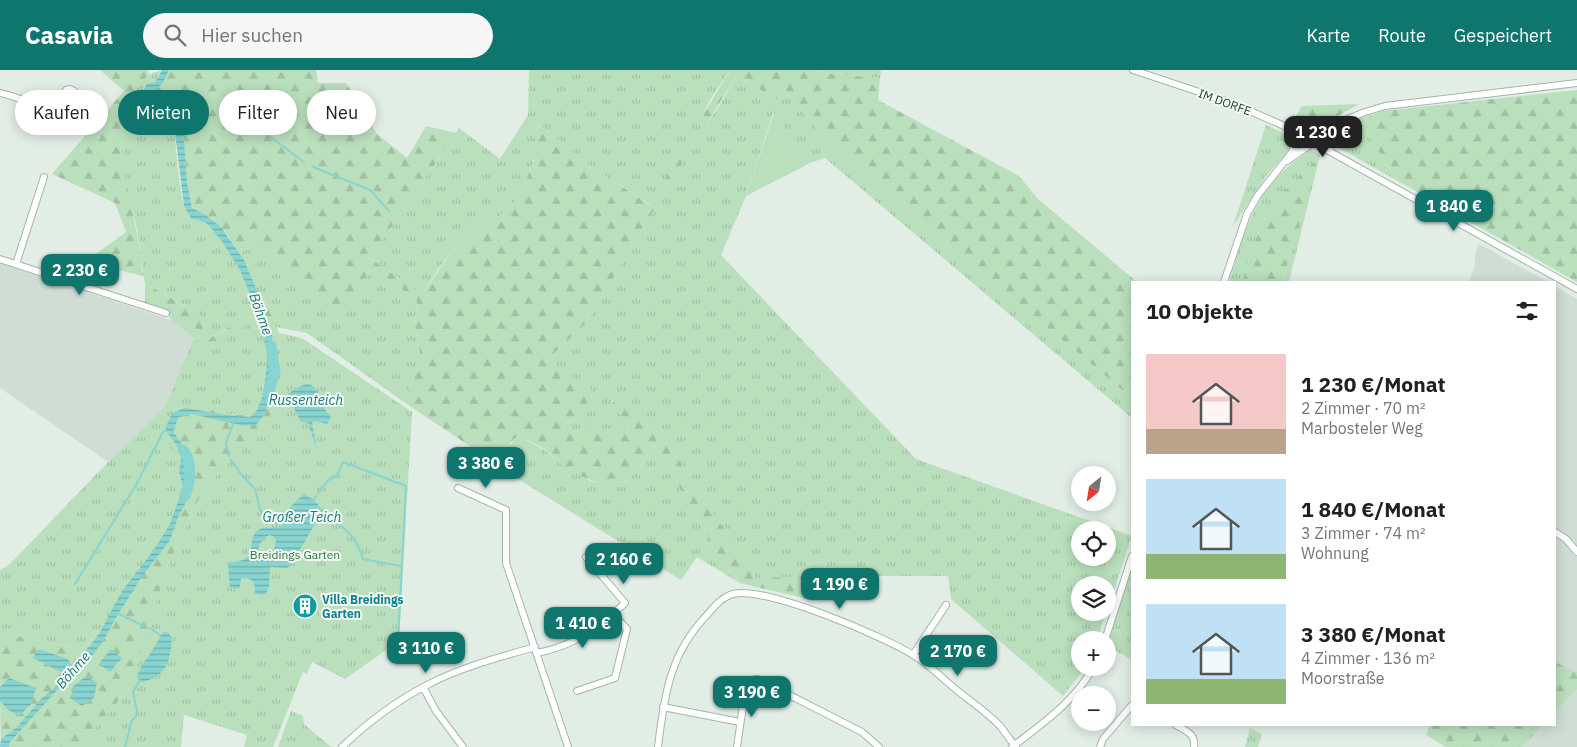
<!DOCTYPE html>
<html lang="de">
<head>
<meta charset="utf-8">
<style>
	:root { --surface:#fff; --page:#f6f6f6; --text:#202124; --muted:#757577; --accent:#0f766e }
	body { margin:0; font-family:"IBM Plex Sans",sans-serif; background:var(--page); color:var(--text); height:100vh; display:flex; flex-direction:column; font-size:19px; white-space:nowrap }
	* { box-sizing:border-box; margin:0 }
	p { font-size:16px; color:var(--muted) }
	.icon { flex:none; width:28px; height:28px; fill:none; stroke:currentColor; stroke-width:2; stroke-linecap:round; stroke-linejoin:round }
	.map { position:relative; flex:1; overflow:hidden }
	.side { position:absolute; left:1131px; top:211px; width:425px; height:445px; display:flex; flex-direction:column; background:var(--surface); border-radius:0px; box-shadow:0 2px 12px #0003 }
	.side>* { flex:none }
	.hud { position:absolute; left:15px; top:20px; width:475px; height:45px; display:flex; gap:10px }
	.needle { width:32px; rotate:210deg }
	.buttons { position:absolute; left:1071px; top:396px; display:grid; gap:10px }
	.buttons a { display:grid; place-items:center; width:45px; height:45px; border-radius:50%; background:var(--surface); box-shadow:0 2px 12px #0003; font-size:25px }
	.price { position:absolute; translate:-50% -42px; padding:0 11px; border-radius:10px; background:var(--accent); color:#fff; font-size:16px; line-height:32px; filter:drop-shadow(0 1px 2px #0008) }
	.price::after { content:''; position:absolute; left:50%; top:30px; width:15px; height:11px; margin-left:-8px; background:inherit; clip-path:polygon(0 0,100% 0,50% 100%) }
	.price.active { background:#222; color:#fff }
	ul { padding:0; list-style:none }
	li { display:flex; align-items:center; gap:15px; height:125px; padding:0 15px }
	li span { display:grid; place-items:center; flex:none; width:140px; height:100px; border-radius:0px; color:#555 }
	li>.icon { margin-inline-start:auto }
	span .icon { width:60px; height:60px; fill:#fffc; stroke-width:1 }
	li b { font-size:21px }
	h2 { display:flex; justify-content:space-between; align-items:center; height:60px; padding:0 15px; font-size:21px }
	.pill { padding:0 18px; border-radius:22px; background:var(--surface); box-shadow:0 2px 12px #0003; font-size:18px; line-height:45px }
	.pill.active { background:var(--accent); color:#fff }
	header { display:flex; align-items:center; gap:30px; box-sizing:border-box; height:70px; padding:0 25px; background:var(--accent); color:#fff }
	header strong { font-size:24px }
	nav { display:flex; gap:28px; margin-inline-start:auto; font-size:18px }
	.search { width:350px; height:45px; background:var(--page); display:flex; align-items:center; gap:12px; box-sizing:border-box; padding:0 18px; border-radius:28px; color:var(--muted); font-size:19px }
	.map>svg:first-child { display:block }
	.built { fill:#d0ddd4 }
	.grass { fill:url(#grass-tufts); fill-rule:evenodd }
	.forest { fill:url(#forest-firs) }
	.garden { fill:#badfbc }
	.water { fill:url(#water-rules); fill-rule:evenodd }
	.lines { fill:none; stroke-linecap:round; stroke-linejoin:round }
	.stream { stroke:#87d4d1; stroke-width:2 }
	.river { stroke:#87d4d1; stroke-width:11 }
	.minor-casing { stroke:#a4b5ac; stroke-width:8 }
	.minor { stroke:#fff; stroke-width:6 }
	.labels { text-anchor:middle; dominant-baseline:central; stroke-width:4; stroke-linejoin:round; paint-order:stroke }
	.street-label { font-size:12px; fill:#213f31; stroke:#f3f9f5 }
	.park-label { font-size:12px; fill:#297838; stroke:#f3f9f5 }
	.culture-label { font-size:12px; font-weight:bold; fill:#0d838f; stroke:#f3f9f5; text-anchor:start }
	.water-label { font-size:14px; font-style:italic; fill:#187e7a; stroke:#f3f9f5 }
</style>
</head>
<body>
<header>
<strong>Casavia</strong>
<div class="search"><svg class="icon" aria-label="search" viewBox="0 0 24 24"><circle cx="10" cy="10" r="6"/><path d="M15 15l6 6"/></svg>Hier suchen</div>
<nav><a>Karte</a><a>Route</a><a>Gespeichert</a></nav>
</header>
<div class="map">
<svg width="1577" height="677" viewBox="0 0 1577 677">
	<defs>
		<pattern id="grass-tufts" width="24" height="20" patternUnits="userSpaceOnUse" patternTransform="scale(1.25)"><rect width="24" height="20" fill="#badfbc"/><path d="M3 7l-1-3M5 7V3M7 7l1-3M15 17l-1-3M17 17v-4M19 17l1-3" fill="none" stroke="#a0c0a2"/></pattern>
		<pattern id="forest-firs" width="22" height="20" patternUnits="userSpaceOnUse" patternTransform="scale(1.25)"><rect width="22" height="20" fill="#badfbc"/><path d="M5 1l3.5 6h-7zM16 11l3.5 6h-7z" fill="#a0c0a2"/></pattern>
		<pattern id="water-rules" width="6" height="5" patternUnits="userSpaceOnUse" patternTransform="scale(1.25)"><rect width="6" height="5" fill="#87d4d1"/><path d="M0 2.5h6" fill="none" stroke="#6eadaa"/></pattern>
	</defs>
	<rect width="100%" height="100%" fill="#e2ede6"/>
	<!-- built -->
	<path class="built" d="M1479 174 1548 212H1469L1474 199 1476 180Z
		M0 193 171 250 194 268 165 336 108 392 0 318Z
		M1555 216 1577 229V602L1555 592Z
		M1577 619V677H1522L1543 655H1555V642Z"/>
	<!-- grass -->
	<path class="grass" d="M161 0 155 12 146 14 144 16 149 41 167 49 174 55C176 77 177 99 181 120 182 125 182 132 184 136 190 148 202 149 210 157 229 175 252 216 255 241L222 262 208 269 200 245 145 213C142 203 143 194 141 183 140 175 138 168 137 160 133 140 125 116 123 96 121 71 125 17 150 4 154 2 158 2 161 0Z
		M529 0H726L729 1 710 30 698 54 706 55 718 38 736 6 779 30 784 19 837 82 1132 328V348L825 88 810 93 773 43 746 126 721 185 916 389 1132 466 1108 538V515H1080V542L1106 543 1097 570H1080V598H1085L1063 626 951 529 948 506H825L756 509 659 360 612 339 626 347 628 363 615 366 588 358 572 362 562 357 584 340 546 291 587 252 686 85 679 84 651 135 584 92 540 54 535 65V87L521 124 507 141 480 158 452 181 438 199 422 224 372 190 383 169 459 58 500 89 528 45ZM1080 460H1108V488H1080Z
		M817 0H881L880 8 821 3Z
		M1359 49 1396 110 1334 75V67Z
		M1266 55 1281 62 1289 68 1290 74 1288 81 1266 106 1233 156Z
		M1311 80 1320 85 1289 212H1282L1319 86C1306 101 1291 113 1278 128 1259 152 1251 184 1242 212H1229C1245 157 1258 112 1311 80Z
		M253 176 281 198 346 243 369 200 381 203 417 231 415 256 421 289 404 332 307 263 276 257 266 233 263 234 260 231 247 198 239 183Z
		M259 245 267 288 261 334 252 346 231 344 185 392 187 411 162 469 109 548 83 580 0 563V500L10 494 108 392 165 336 194 268 206 274Z
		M279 263 302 268 412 342 399 571 345 609 312 592 307 604 303 602 273 677H244L247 665 184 645 181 677H89L93 661 123 625 166 500 197 432 280 316Z
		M518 366 545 380 559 392 590 411 621 417 640 397 654 374 711 471 720 491 733 504 740 513 697 487 681 510 505 401C505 388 508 375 518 366Z
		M1132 495V590L1108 576V572Z
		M291 641 303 646 304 654 331 677H278Z
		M1250 658 1262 664 1258 677H1245Z"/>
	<!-- forest -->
	<path class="forest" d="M100 0H148L149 4 139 15 132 27 126 45 124 64 123 96 141 184 143 206 113 199 100 214 79 206 96 184 126 162 115 133 52 104 124 21Z
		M169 0H316L318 13H346L377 64 407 88 426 56 456 63 383 169 372 190 422 224 452 181 480 158 507 141 521 124 535 87V65L540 54 584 92 650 135 679 84H687L587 252 546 291 592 319 584 340 562 357 572 362 588 358 594 355 615 366 628 363 626 348 612 339 613 332 652 352 659 360 756 508 825 506 808 529 740 513 733 504 720 491 711 471 654 374 640 397 621 417C597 414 580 408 560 393 555 389 551 384 546 380 538 374 527 371 518 366L511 372 505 391 501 393 492 391 404 332 421 289 415 256 417 231 381 203 369 200 346 244 281 198 253 176 239 183 226 163 213 150 192 138 187 112 183 54 177 47 151 34 148 30 150 22C164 14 161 11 169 0Z
		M726 0H817L821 3 880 8 878 30 1019 106 1038 129 1137 212H1132V328L837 82 784 19 779 30 736 6 706 55 697 54 729 2Z
		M1577 20V212L1396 110 1359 49 1383 41Z
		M1359 34 1313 60 1294 49 1302 36Z
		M1320 85 1282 212H1242C1251 184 1259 151 1279 127 1292 112 1307 100 1320 85Z
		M145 213 200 245 208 269 222 262 266 232 279 263 280 316 268 351 214 408 197 432 166 500 133 608 123 625 93 661 89 677H1L0 631 7 639 9 608 0 617V563L83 580 109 548 162 469 187 411 185 392C174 382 163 373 166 357 168 350 173 341 179 338 190 333 217 342 228 344 236 345 244 345 252 346L261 334 267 288 262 284 264 256 258 246 216 278 207 279 206 274 194 268 171 250 167 242 145 233Z
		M1555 592 1577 602V619L1555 642Z
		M1430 655H1543L1522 677H1446L1426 665Z"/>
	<!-- garden -->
	<path class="garden" d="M774 43 810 93 746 126Z"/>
	<!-- water -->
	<path class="water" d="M162 0H169L164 11 159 17 150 22 148 30 151 34 173 44 183 54 187 112 192 138 206 145 221 157 244 190 257 221 263 244 272 266 273 296 266 342 257 354 244 356 192 344 179 347 174 358V363L189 384 188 396 190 415 188 429 178 447 170 470 141 508 115 549 104 570 84 596 67 609 9 673V677H0L1 669 17 657 41 629 57 615 63 604 75 596 99 564 122 521 155 478 169 456 183 418 179 401 182 383 165 359 172 343 185 338 227 345 250 347 257 340 263 325 268 286 266 276 255 244 253 231 240 200 223 173 212 159 206 153 191 148 184 136 174 55C165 43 147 45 140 30L146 14 155 12Z
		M309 314C319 319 319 324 322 334 323 338 328 343 331 347L327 354 315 351 312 353 317 379 308 353 300 351 288 326V324C295 319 301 315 309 314Z
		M304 424 314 430 321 438 315 454 291 495 287 498 270 497 269 516 266 524 260 525 255 523 254 512 248 508H241L240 517 237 519 230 517 228 496 229 493C234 491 240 492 245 489 255 483 248 467 258 460 265 456 275 459 282 456L291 436ZM269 465 273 466 276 470C275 478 273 486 266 491L257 487C257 479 261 469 269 465Z
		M164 562H168C172 567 172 572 171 578 168 598 162 607 142 612L137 608C140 594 149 587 155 576 159 570 159 566 164 562Z
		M38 579 68 589 71 595 63 603 33 588Z
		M111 579 122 588 110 602 99 594Z
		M85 607 97 612 94 628 82 636 70 628 75 615Z
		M9 608 36 618 31 634 19 646 7 639 0 631V617Z"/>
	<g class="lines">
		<!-- stream -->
		<path class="stream" d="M269 66 304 92
			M313 97 370 120 389 141
			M229 386 226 373 234 352
			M231 390 234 395
			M236 396 240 403 255 419 260 440 276 453
			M318 423 328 410 337 406 343 392 406 416 398 570
			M314 430 316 426
			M321 439 325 443
			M330 446C347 462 356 465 363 489L401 496
			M75 514 136 415 163 362 166 360
			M117 543 144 556
			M150 558 160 565
			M125 677 132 650 136 647 137 641 133 622 140 610"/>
		<!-- river -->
		<path class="river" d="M268 324 275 301 271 276
			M183 380C193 393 190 412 185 426"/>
		<defs>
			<path id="minor" d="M1133 0 1232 33 1282 55 1577 219
				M0 23C19 27 36 37 55 39L60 37 66 29 64 25 66 20 70 19 74 21 75 28 71 30 66 29
				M1292 60 1293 80
				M1330 80V61
				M1287 91 1330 61 1337 54
				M0 189 166 243
				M16 194 44 107
				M1224 212 1247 144 1258 125 1300 72 1315 62 1327 56 1338 53 1365 42 1385 36 1577 13
				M458 418 506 440V493L568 677
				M1555 462 1566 469 1577 482
				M586 487 625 533 613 544
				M1105 570 1132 486
				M537 583C572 576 585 565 613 544L627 559 615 608 577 621
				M913 585 946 535
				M423 617 436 641 463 677
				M663 637 740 652
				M1176 655C1186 661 1196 664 1194 677
				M342 677C368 652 398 630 429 614 462 597 500 587 535 577
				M658 677C664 626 670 583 707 545 714 537 720 529 730 525 758 512 891 569 918 588 930 596 941 607 953 617 968 630 986 641 1000 656 1005 662 1010 670 1016 677
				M737 677 746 615C749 610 752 609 758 609L862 662 879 677
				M1012 677C1043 653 1074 632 1093 598
				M1100 677 1103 669 1132 635"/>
		</defs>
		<!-- minor casing -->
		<use href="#minor" class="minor-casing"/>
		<!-- minor -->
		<use href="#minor" class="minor"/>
	</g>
	<!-- icons -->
	<defs>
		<symbol id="building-disc" viewBox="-11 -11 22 22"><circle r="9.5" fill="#0f9aa8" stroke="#f3f9f5"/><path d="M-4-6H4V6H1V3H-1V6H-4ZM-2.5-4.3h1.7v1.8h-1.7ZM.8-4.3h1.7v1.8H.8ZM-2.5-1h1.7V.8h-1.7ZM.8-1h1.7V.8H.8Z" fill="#fff"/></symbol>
	</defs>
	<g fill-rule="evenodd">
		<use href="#building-disc" x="291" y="522" width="28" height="28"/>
	</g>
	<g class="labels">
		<!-- street labels -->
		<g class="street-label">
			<text transform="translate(1225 32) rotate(20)">IM DORFE</text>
		</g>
		<!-- park labels -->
		<g class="park-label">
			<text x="295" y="484">Breidings Garten</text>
		</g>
		<!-- culture labels -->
		<g class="culture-label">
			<text x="322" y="529">Villa Breidings<tspan x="322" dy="14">Garten</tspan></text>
		</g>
		<!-- water labels -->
		<g class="water-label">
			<text transform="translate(261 244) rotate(70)">Böhme</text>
			<text x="306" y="330">Russenteich</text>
			<text x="302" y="447">Großer Teich</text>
			<text transform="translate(73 600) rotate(-49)">Böhme</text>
		</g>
	</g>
</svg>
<div class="buttons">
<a><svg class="needle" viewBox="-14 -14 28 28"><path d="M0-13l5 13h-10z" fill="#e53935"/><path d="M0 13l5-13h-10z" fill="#757577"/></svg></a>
<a><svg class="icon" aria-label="locate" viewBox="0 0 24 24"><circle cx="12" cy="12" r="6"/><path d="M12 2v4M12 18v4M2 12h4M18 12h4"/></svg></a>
<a><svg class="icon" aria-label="layers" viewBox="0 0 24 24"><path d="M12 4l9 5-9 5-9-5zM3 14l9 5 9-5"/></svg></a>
<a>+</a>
<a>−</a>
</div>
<b class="price active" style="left:1323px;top:88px">1 230 €</b>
<b class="price" style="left:1454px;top:162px">1 840 €</b>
<b class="price" style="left:80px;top:226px">2 230 €</b>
<b class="price" style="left:486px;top:419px">3 380 €</b>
<b class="price" style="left:624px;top:515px">2 160 €</b>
<b class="price" style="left:840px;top:540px">1 190 €</b>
<b class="price" style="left:583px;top:579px">1 410 €</b>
<b class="price" style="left:426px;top:604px">3 110 €</b>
<b class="price" style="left:958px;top:607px">2 170 €</b>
<b class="price" style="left:752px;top:648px">3 190 €</b>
<div class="hud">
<a class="pill">Kaufen</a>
<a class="pill active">Mieten</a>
<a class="pill">Filter</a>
<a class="pill">Neu</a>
</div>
<section class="side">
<h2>10 Objekte<svg class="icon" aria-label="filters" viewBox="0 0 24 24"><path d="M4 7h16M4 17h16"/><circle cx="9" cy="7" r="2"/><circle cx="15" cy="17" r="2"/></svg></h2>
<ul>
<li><span style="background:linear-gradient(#f6c9c9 75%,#b9a48a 0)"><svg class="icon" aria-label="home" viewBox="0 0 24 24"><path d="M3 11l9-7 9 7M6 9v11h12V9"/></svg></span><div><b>1 230 €/Monat</b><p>2 Zimmer · 70 m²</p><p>Marbosteler Weg</p></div></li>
<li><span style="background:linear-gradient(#bfe0f5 75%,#8fb573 0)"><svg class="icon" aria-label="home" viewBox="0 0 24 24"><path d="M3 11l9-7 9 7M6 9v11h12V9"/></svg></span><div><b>1 840 €/Monat</b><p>3 Zimmer · 74 m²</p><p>Wohnung</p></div></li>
<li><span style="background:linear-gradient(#bfe0f5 75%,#8fb573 0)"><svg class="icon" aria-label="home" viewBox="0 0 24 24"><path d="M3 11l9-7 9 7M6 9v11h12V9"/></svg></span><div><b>3 380 €/Monat</b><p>4 Zimmer · 136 m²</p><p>Moorstraße</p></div></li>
</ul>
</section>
</div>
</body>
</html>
